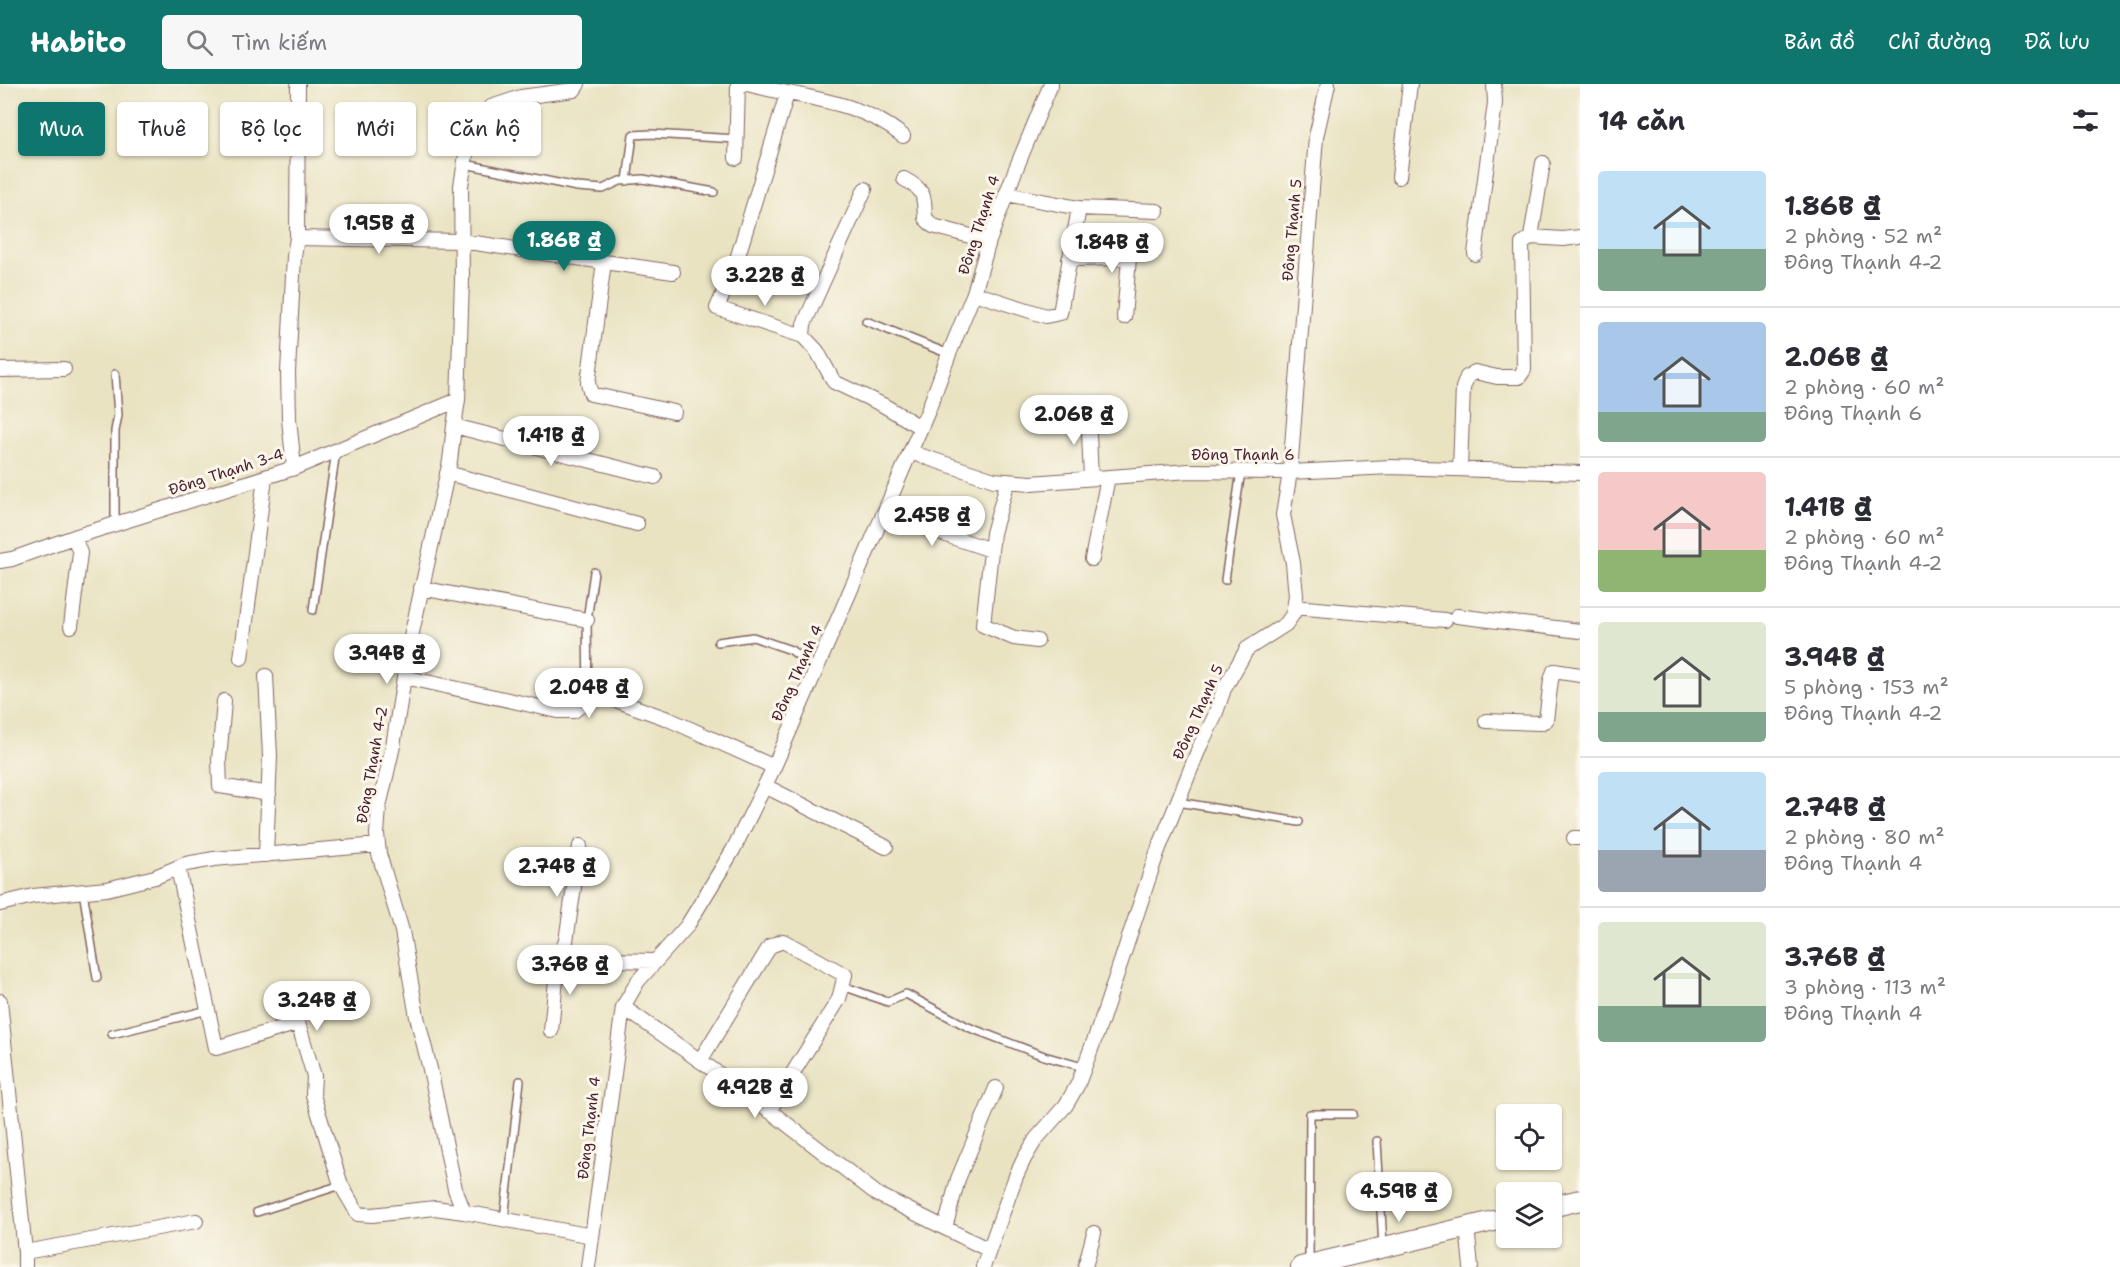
<!DOCTYPE html>
<html lang="vi">
<head>
<meta charset="utf-8">
<style>
	:root { --surface:#fff; --page:#f7f7f7; --text:#2b2b33; --muted:#7c7c81; --line:#e1e1e2; --accent:#0f766e }
	body { margin:0; font-family:"Shantell Sans",sans-serif; background:var(--page); color:var(--text); height:100vh; display:flex; flex-direction:column; font-size:22px; white-space:nowrap }
	* { box-sizing:border-box; margin:0 }
	p { font-size:20px; color:var(--muted) }
	.icon { flex:none; width:33px; height:33px; fill:none; stroke:currentColor; stroke-width:2; stroke-linecap:round; stroke-linejoin:round }
	.map { position:relative; flex:1; overflow:hidden }
	.sheet { display:flex; flex-direction:column; background:var(--surface); width:540px }
	.sheet>* { flex:none }
	.top-card { position:absolute; left:18px; top:18px; width:570px; height:54px; display:flex; gap:12px }
	.tools { position:absolute; left:1496px; top:1020px; display:grid; gap:12px }
	.tools a { display:grid; place-items:center; width:66px; height:66px; border-radius:6px; background:var(--surface); box-shadow:0 2px 4px #0004; font-size:30px }
	.price { position:absolute; translate:-50% -51px; padding:0 14px; border-radius:21px; background:#fff; color:#222; font-size:20px; line-height:39px; filter:drop-shadow(0 2px 3px #0008) }
	.price::after { content:''; position:absolute; left:50%; top:36px; width:18px; height:14px; margin-left:-9px; background:inherit; clip-path:polygon(0 0,100% 0,50% 100%) }
	.price.active { background:var(--accent); color:#fff }
	ul { padding:0; list-style:none }
	li { display:flex; align-items:center; gap:18px; height:150px; padding:0 18px }
	li+li { border-top:2px solid var(--line) }
	li span { display:grid; place-items:center; flex:none; width:168px; height:120px; border-radius:6px; color:#555 }
	li>.icon { margin-inline-start:auto }
	span .icon { width:72px; height:72px; fill:#fffc; stroke-width:1 }
	li b { font-size:26px }
	h2 { display:flex; justify-content:space-between; align-items:center; height:72px; padding:0 18px; font-size:26px }
	.pill { padding:0 21px; border-radius:6px; background:var(--surface); box-shadow:0 2px 4px #0004; font-size:21px; line-height:54px }
	.pill.active { background:var(--accent); color:#fff }
	header { display:flex; align-items:center; gap:36px; box-sizing:border-box; height:84px; padding:0 30px; background:var(--accent); color:#fff }
	header strong { font-size:28px }
	nav { display:flex; gap:33px; margin-inline-start:auto; font-size:21px }
	.search { width:420px; height:54px; background:var(--page); display:flex; align-items:center; gap:15px; box-sizing:border-box; padding:0 21px; border-radius:6px; color:var(--muted); font-size:22px }
	main { display:flex; flex:1; min-height:0 }
	.map>svg:first-child { display:block }
	.lines { fill:none; stroke-linecap:round; stroke-linejoin:round }
	.lane-casing { stroke:#826460; stroke-width:10 }
	.street-casing { stroke:#826460; stroke-width:16 }
	.secondary-casing { stroke:#826460; stroke-width:22 }
	.lane { stroke:#fff; stroke-width:7 }
	.street { stroke:#fff; stroke-width:14 }
	.secondary { stroke:#fff; stroke-width:20 }
	.labels { text-anchor:middle; dominant-baseline:central; stroke-width:6; stroke-linejoin:round; paint-order:stroke }
	.street-label { font-size:15px; fill:#4a1f2b; stroke:#fbf7ec }
</style>
</head>
<body>
<header>
<strong>Habito</strong>
<div class="search"><svg class="icon" aria-label="search" viewBox="0 0 24 24"><circle cx="10" cy="10" r="6"/><path d="M15 15l6 6"/></svg>Tìm kiếm</div>
<nav><a>Bản đồ</a><a>Chỉ đường</a><a>Đã lưu</a></nav>
</header>
<main>
<div class="map">
<svg width="1580" height="1183" viewBox="0 0 1580 1183">
	<rect width="100%" height="100%" fill="#fbf7ec"/>
	<filter id="ink" filterUnits="userSpaceOnUse"><feTurbulence type="fractalNoise" baseFrequency=".0167" numOctaves="2"/><feDisplacementMap in="SourceGraphic" scale="12" xChannelSelector="R" yChannelSelector="G"/><feConvolveMatrix kernelMatrix="1 2 1 2 8 2 1 2 1" color-interpolation-filters="sRGB"/></filter>
	<filter id="wash" filterUnits="userSpaceOnUse"><feTurbulence type="fractalNoise" baseFrequency=".008" numOctaves="4" result="noise"/><feDisplacementMap in="SourceGraphic" scale="24" xChannelSelector="R" yChannelSelector="G"/><feGaussianBlur stdDeviation="1.35" result="paint"/><feColorMatrix in="noise" values="0 0 0 0 0 0 0 0 0 0 0 0 0 0 0 0 0 1.4 0 .05"/><feComposite in="paint" operator="in"/></filter>
	<g filter="url(#wash)">
		<rect width="100%" height="100%" fill="#e9e3c2"/>
	</g>
	<g filter="url(#ink)">
		<g class="lines">
			<defs>
				<path id="lane" d="M465 80 577 103 603 105 620 97 643 95 714 108
					M627 97 633 51 651 50 737 55
					M866 237 949 270
					M115 440V347L118 331 115 290
					M1225 496 1241 387
					M313 526 336 367
					M718 558 753 553 791 566 817 586
					M588 615 587 536 594 488
					M1178 718 1299 738
					M83 807 97 894
					M843 902 888 918 906 910 968 943 1044 972 1083 983
					M112 950 208 926
					M1377 1057 1383 1162
					M257 1128 341 1101
					M504 1135 520 997
					M1309 1178 1310 1030H1353"/>
				<path id="street" d="M578 0 574 6 521 13 491 23 480 36 468 58 461 102 462 196 458 316 454 342 450 377 409 562 393 662 379 723 377 750 379 770 402 847 417 933 430 985 455 1105 464 1128 592 1152
					M747 0C804 15 855 14 903 52
					M787 10 734 185 717 224 803 252
					M736 74 738 0
					M1399 93 1410 0
					M904 95C925 106 924 111 925 134L933 142 989 157
					M865 105 804 240 803 252 817 267 834 298 883 321 920 343
					M1006 110 1079 124 1157 127
					M1531 153 1543 79
					M297 154 461 157 673 188
					M1475 170 1495 19 1494 0
					M1069 175 1129 174 1124 233
					M604 178 588 299 591 310 674 328
					M974 209 1046 232 1060 229 1079 124
					M0 286 64 285
					M1088 328 1091 394
					M454 342 655 393
					M910 368 994 396 1031 399 1189 387 1290 388 1391 383 1580 389
					M294 384 289 335 288 288 294 172 297 154 298 0
					M1460 385 1463 304 1467 293 1475 288 1497 293H1519L1524 286 1522 160 1531 153 1563 155 1580 153
					M447 389 637 440
					M1008 397 993 449 983 541 1014 554 1037 557
					M883 430 991 466
					M1092 475 1108 393
					M0 477 12 475 74 453 294 384 458 316
					M421 504 587 536
					M1294 523 1445 536
					M1457 532 1580 547
					M71 542 80 469 74 453
					M241 574 265 394
					M266 592 270 672 266 771
					M404 593 558 627H574L588 615 604 612 668 635 774 683
					M224 617 219 676 220 702 269 710
					M1486 637 1540 639 1546 636 1551 596 1554 587 1580 591
					M765 702 886 763
					M1574 754H1580
					M178 784 216 964 298 939 314 992 313 1011 341 1101 358 1130 372 1131 435 1124 464 1128
					M0 820 33 812 107 805 155 793 186 780 214 775 378 761
					M558 875 655 877
					M0 917 25 1168V1183
					M623 923 752 1013 877 1110 989 1166
					M551 947 558 875 566 857 580 762
					M700 977 770 862 783 857 845 891 839 915 769 1027
					M1467 1143 1471 1183
					M945 1144 958 1095 996 1004
					M25 1168 196 1137
					M588 1183 623 923 638 897 687 842 733 766 774 683 928 327 949 270 974 209 989 157 1015 87 1051 0
					M983 1183 1016 1092 1024 1075 1036 1055 1066 1021 1078 1000 1101 938 1157 769 1200 662 1214 634 1224 605 1247 565 1286 540 1293 530 1296 512 1293 479 1283 431 1290 388 1316 53 1328 0
					M1085 1183 1094 1149"/>
				<path id="secondary" d="M1551 1123 1580 1116
					M1301 1183 1506 1134"/>
			</defs>
			<!-- lane casing -->
			<use href="#lane" class="lane-casing"/>
			<!-- street casing -->
			<use href="#street" class="street-casing"/>
			<!-- secondary casing -->
			<use href="#secondary" class="secondary-casing"/>
			<!-- lane -->
			<use href="#lane" class="lane"/>
			<!-- street -->
			<use href="#street" class="street"/>
			<!-- secondary -->
			<use href="#secondary" class="secondary"/>
		</g>
	</g>
	<g class="labels">
		<!-- street labels -->
		<g class="street-label">
			<text transform="translate(979 141) rotate(-72)">Đông Thạnh 4</text>
			<text transform="translate(1292 146) rotate(-85)">Đông Thạnh 5</text>
			<text x="1243" y="371">Đông Thạnh 6</text>
			<text transform="translate(226 388) rotate(-18)">Đông Thạnh 3-4</text>
			<text transform="translate(797 589) rotate(-66)">Đông Thạnh 4</text>
			<text transform="translate(1198 628) rotate(-66)">Đông Thạnh 5</text>
			<text transform="translate(372 681) rotate(-80)">Đông Thạnh 4-2</text>
			<text transform="translate(589 1044) rotate(-83)">Đông Thạnh 4</text>
		</g>
	</g>
</svg>
<div class="tools">
<a><svg class="icon" aria-label="locate" viewBox="0 0 24 24"><circle cx="12" cy="12" r="6"/><path d="M12 2v4M12 18v4M2 12h4M18 12h4"/></svg></a>
<a><svg class="icon" aria-label="layers" viewBox="0 0 24 24"><path d="M12 4l9 5-9 5-9-5zM3 14l9 5 9-5"/></svg></a>
</div>
<b class="price" style="left:379px;top:171px">1.95B ₫</b>
<b class="price active" style="left:564px;top:188px">1.86B ₫</b>
<b class="price" style="left:1112px;top:190px">1.84B ₫</b>
<b class="price" style="left:765px;top:223px">3.22B ₫</b>
<b class="price" style="left:1074px;top:362px">2.06B ₫</b>
<b class="price" style="left:551px;top:383px">1.41B ₫</b>
<b class="price" style="left:932px;top:463px">2.45B ₫</b>
<b class="price" style="left:387px;top:601px">3.94B ₫</b>
<b class="price" style="left:589px;top:635px">2.04B ₫</b>
<b class="price" style="left:557px;top:814px">2.74B ₫</b>
<b class="price" style="left:570px;top:912px">3.76B ₫</b>
<b class="price" style="left:317px;top:948px">3.24B ₫</b>
<b class="price" style="left:755px;top:1035px">4.92B ₫</b>
<b class="price" style="left:1399px;top:1139px">4.59B ₫</b>
<div class="top-card">
<a class="pill active">Mua</a>
<a class="pill">Thuê</a>
<a class="pill">Bộ lọc</a>
<a class="pill">Mới</a>
<a class="pill">Căn hộ</a>
</div>
</div>
<section class="sheet">
<h2>14 căn<svg class="icon" aria-label="filters" viewBox="0 0 24 24"><path d="M4 7h16M4 17h16"/><circle cx="9" cy="7" r="2"/><circle cx="15" cy="17" r="2"/></svg></h2>
<ul>
<li><span style="background:linear-gradient(#bfe0f5 65%,#7fa58c 0)"><svg class="icon" aria-label="home" viewBox="0 0 24 24"><path d="M3 11l9-7 9 7M6 9v11h12V9"/></svg></span><div><b>1.86B ₫</b><p>2 phòng · 52 m²</p><p>Đông Thạnh 4-2</p></div></li>
<li><span style="background:linear-gradient(#a9c7e8 75%,#7fa58c 0)"><svg class="icon" aria-label="home" viewBox="0 0 24 24"><path d="M3 11l9-7 9 7M6 9v11h12V9"/></svg></span><div><b>2.06B ₫</b><p>2 phòng · 60 m²</p><p>Đông Thạnh 6</p></div></li>
<li><span style="background:linear-gradient(#f6c9c9 65%,#8fb573 0)"><svg class="icon" aria-label="home" viewBox="0 0 24 24"><path d="M3 11l9-7 9 7M6 9v11h12V9"/></svg></span><div><b>1.41B ₫</b><p>2 phòng · 60 m²</p><p>Đông Thạnh 4-2</p></div></li>
<li><span style="background:linear-gradient(#dfe7d0 75%,#7fa58c 0)"><svg class="icon" aria-label="home" viewBox="0 0 24 24"><path d="M3 11l9-7 9 7M6 9v11h12V9"/></svg></span><div><b>3.94B ₫</b><p>5 phòng · 153 m²</p><p>Đông Thạnh 4-2</p></div></li>
<li><span style="background:linear-gradient(#bfe0f5 65%,#9aa5b1 0)"><svg class="icon" aria-label="home" viewBox="0 0 24 24"><path d="M3 11l9-7 9 7M6 9v11h12V9"/></svg></span><div><b>2.74B ₫</b><p>2 phòng · 80 m²</p><p>Đông Thạnh 4</p></div></li>
<li><span style="background:linear-gradient(#dfe7d0 70%,#7fa58c 0)"><svg class="icon" aria-label="home" viewBox="0 0 24 24"><path d="M3 11l9-7 9 7M6 9v11h12V9"/></svg></span><div><b>3.76B ₫</b><p>3 phòng · 113 m²</p><p>Đông Thạnh 4</p></div></li>
</ul>
</section>
</main>
</body>
</html>
